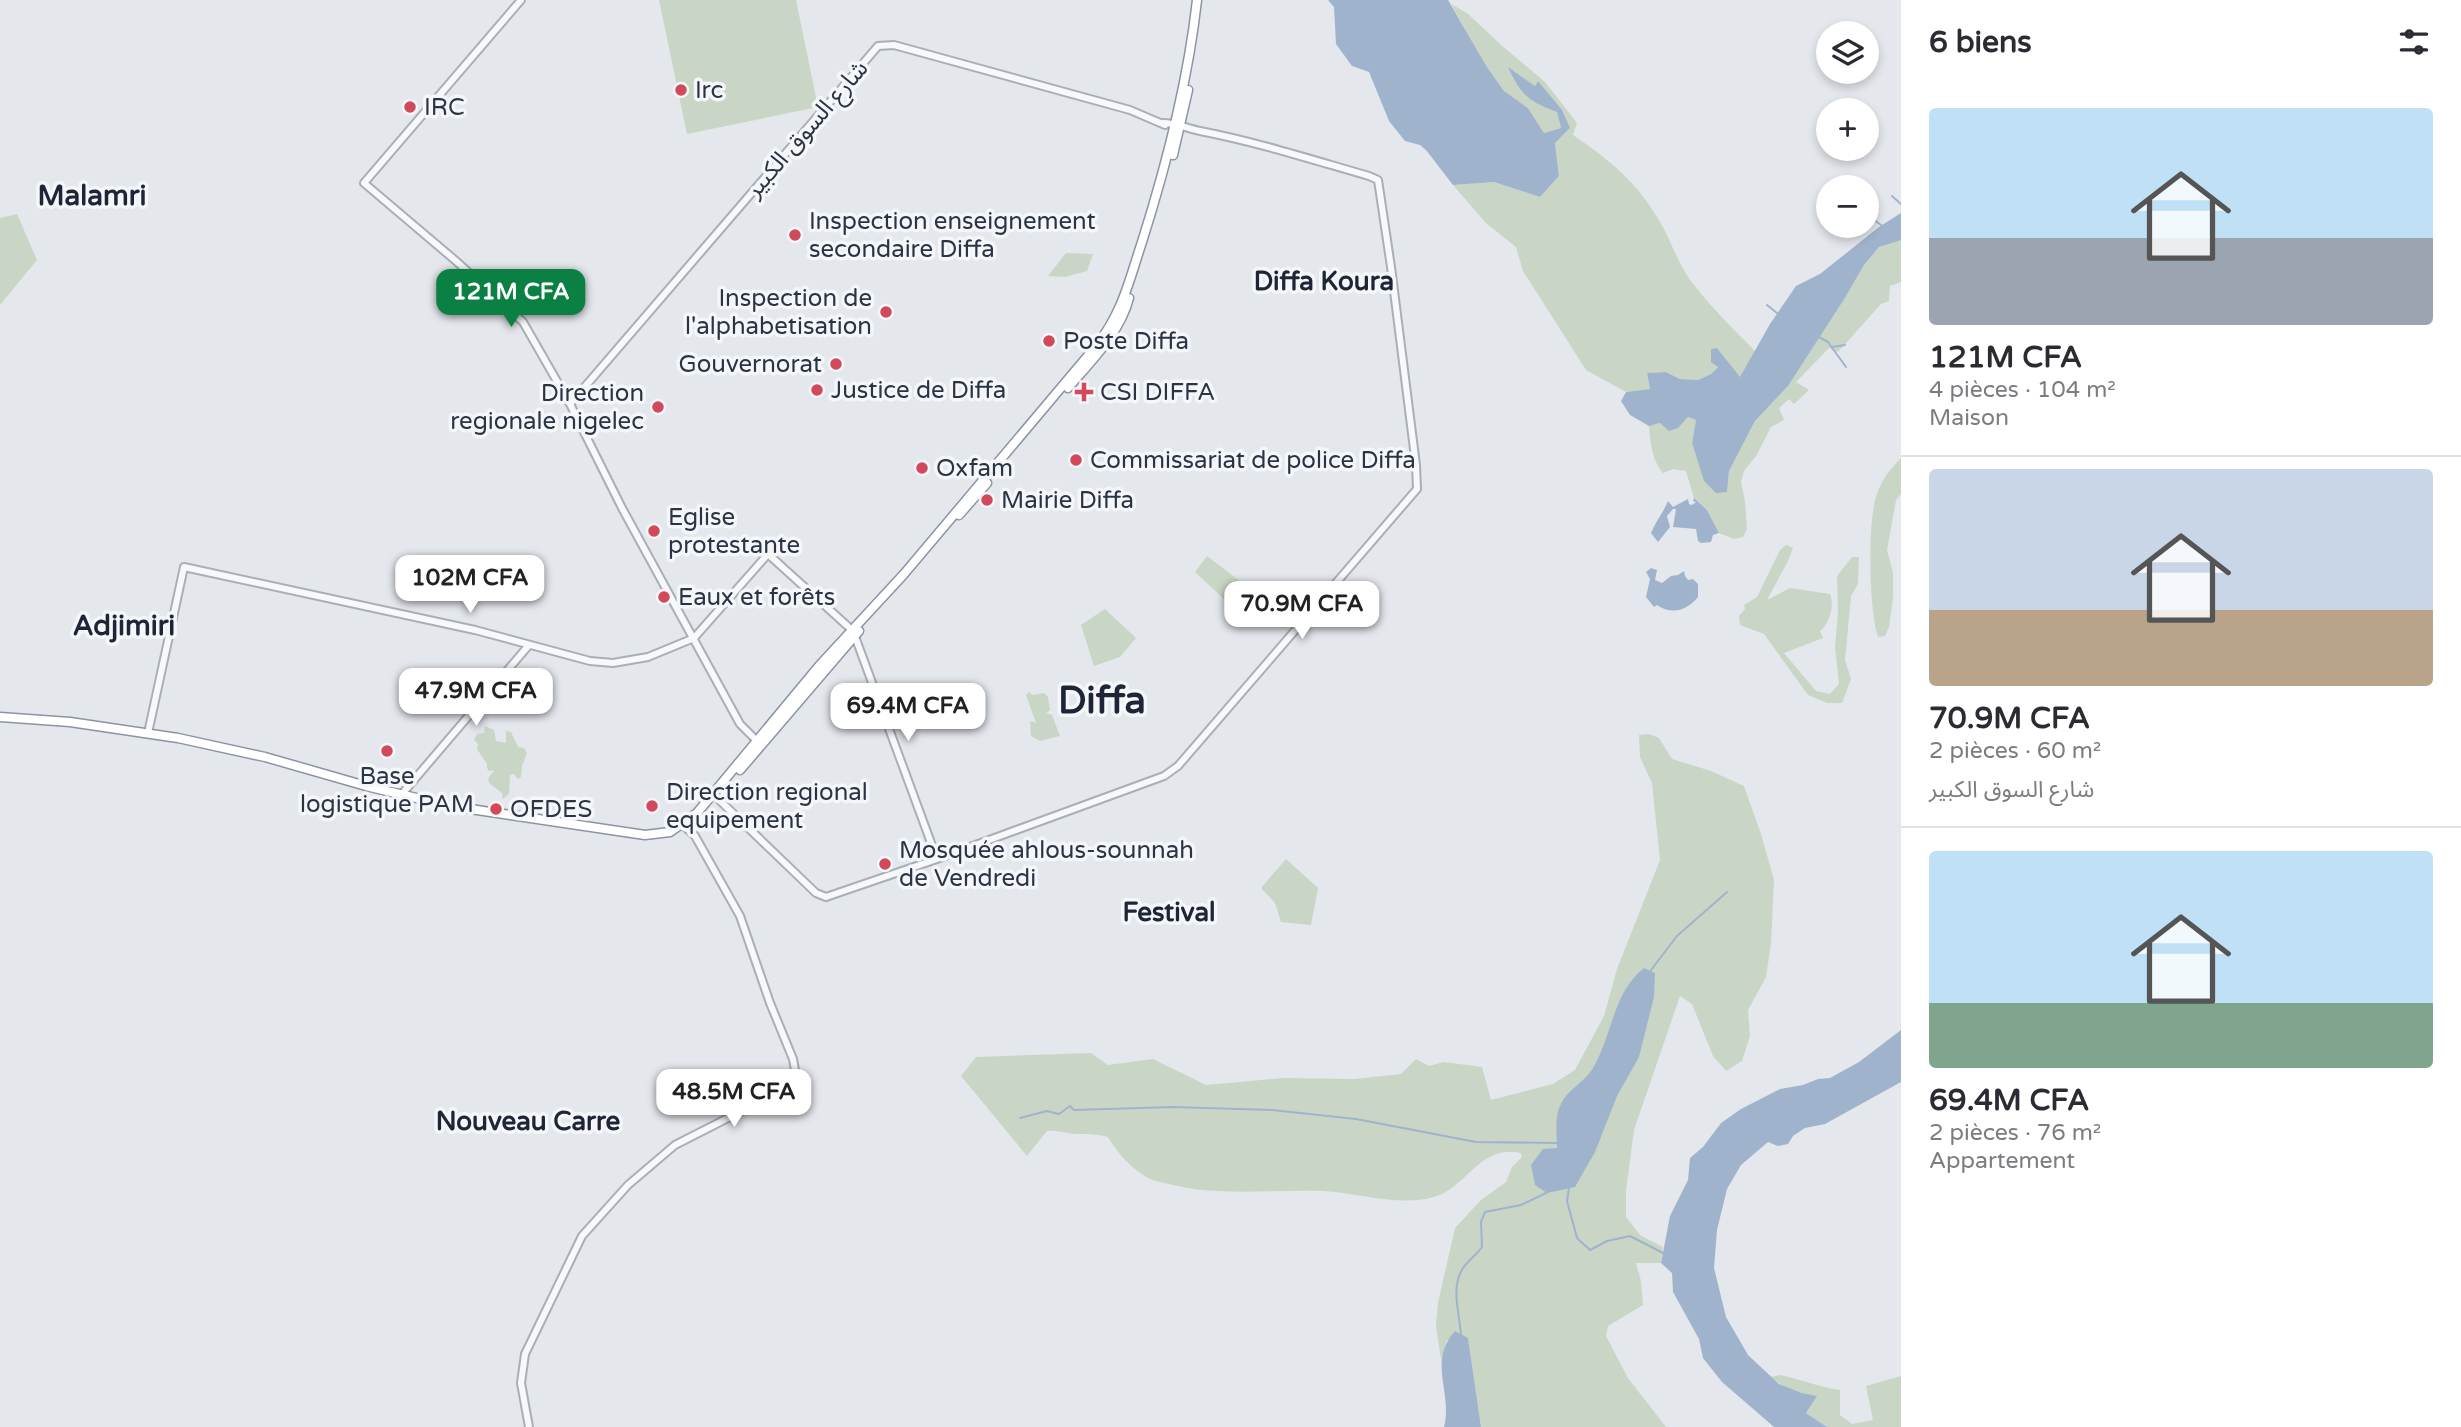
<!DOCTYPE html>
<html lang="fr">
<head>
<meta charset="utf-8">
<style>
	:root { --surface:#fff; --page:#f2f2f3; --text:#2b2b33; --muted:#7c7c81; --line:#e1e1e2; --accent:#0b8043 }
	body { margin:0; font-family:"Varela Round","Noto Sans Arabic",sans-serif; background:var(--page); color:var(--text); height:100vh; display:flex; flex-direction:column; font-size:26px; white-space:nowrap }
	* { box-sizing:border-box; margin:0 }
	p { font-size:23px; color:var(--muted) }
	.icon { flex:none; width:38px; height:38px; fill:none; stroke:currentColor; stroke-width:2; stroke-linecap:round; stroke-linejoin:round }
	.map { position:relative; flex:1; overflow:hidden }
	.panel { display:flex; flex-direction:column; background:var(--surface); width:560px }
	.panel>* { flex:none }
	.tools { position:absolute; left:1816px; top:21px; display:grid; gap:14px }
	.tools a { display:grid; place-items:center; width:63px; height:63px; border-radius:50%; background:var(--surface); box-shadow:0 4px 10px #0003; font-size:35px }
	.price { position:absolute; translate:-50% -60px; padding:0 16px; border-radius:14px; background:#fff; color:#222; font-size:23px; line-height:46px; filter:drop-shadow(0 2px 4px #0008) }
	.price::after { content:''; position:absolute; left:50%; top:42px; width:21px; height:16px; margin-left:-10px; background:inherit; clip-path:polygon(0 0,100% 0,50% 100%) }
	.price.current { background:var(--accent); color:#fff }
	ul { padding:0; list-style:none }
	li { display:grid; align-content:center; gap:14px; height:371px; padding:0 28px }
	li+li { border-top:2px solid var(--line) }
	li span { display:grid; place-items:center; height:217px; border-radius:7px; color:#555 }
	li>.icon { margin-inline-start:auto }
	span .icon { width:126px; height:126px; fill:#fffc; stroke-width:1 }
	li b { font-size:30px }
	h2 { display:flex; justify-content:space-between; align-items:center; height:84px; padding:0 28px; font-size:30px }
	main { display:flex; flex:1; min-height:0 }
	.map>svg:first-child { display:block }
	.green { fill:#c9d6c5 }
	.water { fill:#9fb4cc }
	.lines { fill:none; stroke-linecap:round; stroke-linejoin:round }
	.stream { stroke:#9fb4cc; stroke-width:2 }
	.tertiary-casing { stroke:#a9aeb7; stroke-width:10 }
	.trunk-casing { stroke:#8b94a3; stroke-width:11 }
	.tertiary { stroke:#f7f8fa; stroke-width:6 }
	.trunk { stroke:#fff; stroke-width:8 }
	.poi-dot { fill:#d1495b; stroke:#f4f6f9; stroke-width:2.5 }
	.labels { text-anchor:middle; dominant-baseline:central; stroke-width:7; stroke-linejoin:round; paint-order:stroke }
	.poi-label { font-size:24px; fill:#2b3445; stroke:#f4f6f9; text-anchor:start }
	.street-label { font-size:24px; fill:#2b3445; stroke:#f4f6f9 }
	.neighbourhood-label { font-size:26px; font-weight:bold; fill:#1d2536; stroke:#f4f6f9 }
	.quarter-label { font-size:28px; font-weight:bold; fill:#1d2536; stroke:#f4f6f9 }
	.town-label { font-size:38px; font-weight:bold; fill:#1d2536; stroke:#f4f6f9 }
</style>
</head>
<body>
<main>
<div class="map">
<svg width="1901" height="1427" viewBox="0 0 1901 1427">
	<rect width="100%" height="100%" fill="#e4e7ec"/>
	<!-- green -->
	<path class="green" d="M659 0H796L818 107 687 134Z
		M1451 4 1467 13 1501 45 1545 82 1577 123 1573 135C1611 161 1637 182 1660 222 1671 241 1678 263 1690 280 1710 306 1733 329 1756 352L1740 378 1717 348 1718 367 1711 374 1698 380 1680 379 1666 372 1647 373 1650 389 1626 392 1586 370 1523 271 1516 247 1486 223 1453 185 1494 182 1540 197 1559 176 1555 143 1570 128 1538 81 1535 86 1509 68C1521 94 1530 102 1557 112L1561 128 1544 133 1528 108 1504 91 1487 67Z
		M17 214 37 260 0 305V218Z
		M1894 240H1901V282L1890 286 1889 301 1881 304 1838 352 1829 348 1796 382 1809 390 1794 404 1789 399 1779 408 1784 420 1771 427 1756 456 1744 471 1741 482 1745 501 1747 529 1743 537 1734 539 1719 533 1707 510 1694 498 1686 471 1673 469 1663 473C1652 461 1650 442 1649 426L1660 423 1678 428 1688 417 1696 420 1692 443 1701 470 1727 492 1729 471 1755 421 1788 386 1845 298 1864 265 1879 247Z
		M1066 253 1093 254 1087 271 1065 277 1048 276Z
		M1901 458V494L1896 500 1887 550 1893 573V598L1889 627 1885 636 1878 637C1869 610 1867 521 1877 494 1882 479 1890 469 1901 458Z
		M1786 545 1793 548 1788 561 1767 600 1790 588 1830 594C1835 606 1829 624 1820 631L1823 638 1784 653 1816 691 1830 694 1839 684 1835 647 1838 611 1837 576 1852 557H1859L1858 584 1851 596 1845 660 1851 679 1842 703H1827L1808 695 1764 634 1740 625 1739 616 1745 609 1744 605 1757 597 1780 550Z
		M1207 556 1253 591 1237 611 1195 572Z
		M1105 609 1136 638 1120 657 1094 666 1081 625Z
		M1029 692 1032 695 1044 693 1048 697 1050 710 1046 713 1052 715 1060 736 1040 741 1031 736 1030 721 1036 723 1026 695Z
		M485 726 494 730 496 741 506 743V731L511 732 518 747 524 748 527 753 522 766 521 777 518 779 514 774 510 775 509 794 503 799 502 793 490 784 488 779 494 770 489 771 487 768V764L477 749 478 744 474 740 477 734 484 733Z
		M1649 734 1659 738 1672 759 1711 771 1744 786 1761 834 1774 880 1771 943 1766 977 1748 1010 1750 1036 1742 1061 1726 1071 1713 1056 1692 1004 1680 996 1634 1130 1626 1191V1217L1640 1235 1663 1247 1661 1263H1636L1641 1281 1643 1305 1608 1326 1606 1336 1628 1378 1666 1427H1481L1468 1338 1447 1340 1441 1360 1436 1326 1438 1303 1455 1228 1481 1200 1506 1182 1512 1167 1522 1157 1521 1153C1479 1144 1467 1188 1434 1197 1399 1207 1359 1193 1323 1191 1272 1189 1218 1197 1169 1184 1162 1182 1154 1181 1148 1178 1131 1168 1118 1154 1108 1137 1096 1134 1089 1134 1077 1134 1066 1134 1059 1130 1047 1131L1027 1156 961 1076 976 1057 1091 1053 1108 1065 1153 1059 1206 1085 1283 1078 1355 1079 1401 1074 1416 1059 1429 1066 1444 1062 1482 1067 1491 1100 1553 1084 1575 1070 1604 1016 1617 969 1660 860 1652 783 1640 757 1639 735Z
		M1286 859 1318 888 1311 925 1281 922 1275 903 1261 888Z
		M1780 1375C1800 1379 1819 1387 1840 1390V1415L1852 1424 1873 1420 1866 1386 1901 1376V1427H1827L1806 1413 1816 1396C1800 1393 1784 1388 1771 1377Z"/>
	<!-- water -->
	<path class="water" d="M1328 0H1448L1487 67 1504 91 1528 108 1544 133 1561 128 1557 112C1528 101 1521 95 1508 67L1535 86 1538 81 1562 110 1570 128 1555 143 1559 176 1540 197 1494 182 1453 185 1426 150 1420 145 1405 141 1389 121 1369 72 1352 66 1336 44 1334 7Z
		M1901 213V240L1879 247 1864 265 1845 298 1788 386 1755 421 1729 471 1727 492 1716 493 1704 481 1692 443 1696 420 1688 417 1678 428 1669 431 1660 423 1649 426 1630 415 1621 401 1626 392 1650 389 1647 373 1666 372 1680 379 1698 380 1711 374 1718 367 1711 362V349L1717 348 1740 377 1770 324 1796 286 1820 274 1879 227Z
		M1694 498 1707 510 1719 533 1713 535 1711 542 1701 543 1698 541 1696 529 1673 527 1676 509H1673L1667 516 1670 527 1658 542 1651 533C1656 521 1663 513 1668 501L1673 507 1688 499 1689 504 1692 505 1696 502 1693 501Z
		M1651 568 1657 570 1655 580 1662 583 1671 576 1678 575 1684 571 1685 576 1688 580 1693 579 1698 584V597C1687 611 1671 615 1657 605L1654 607 1646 597 1650 579 1646 572Z
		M1644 968 1655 973 1654 997 1639 1057 1617 1096 1595 1152 1575 1187 1547 1193 1535 1185 1531 1165 1543 1149 1557 1148C1557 1134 1554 1117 1561 1104 1567 1090 1585 1082 1593 1068 1612 1036 1613 992 1644 968Z
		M1901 1030V1082L1825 1124 1805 1128 1793 1136 1788 1144 1778 1146 1768 1142 1741 1165 1727 1189 1717 1230 1714 1268 1726 1317 1748 1355 1779 1384 1802 1393 1817 1396 1806 1413 1827 1427H1774L1722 1382 1703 1358 1699 1339 1673 1292 1672 1273 1661 1263 1670 1216 1688 1180 1690 1158 1703 1147 1721 1123 1741 1109 1780 1089 1803 1085 1818 1079 1830 1078 1859 1062Z
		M1455 1331 1468 1338 1481 1427H1444C1453 1392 1427 1362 1455 1331Z"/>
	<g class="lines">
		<!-- stream -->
		<path class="stream" d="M1892 196 1901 204
			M1867 215 1881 225
			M1767 305 1777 313
			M1817 336 1828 342 1846 367
			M1832 347 1845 345
			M1651 970 1677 936 1727 892
			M1020 1118 1047 1111 1059 1114 1070 1106 1074 1110 1173 1107 1272 1110 1356 1119 1476 1142 1556 1143
			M1569 1188 1567 1201 1577 1238 1590 1250 1607 1241 1630 1236 1663 1253
			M1461 1336C1460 1314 1450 1288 1463 1268 1468 1261 1477 1254 1482 1247L1481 1222 1485 1212 1521 1205 1548 1192"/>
		<defs>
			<path id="tertiary" d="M521 0 364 183 456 261 523 322 570 404 622 508 740 724 758 742
				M570 404 878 46 894 45 1130 110 1165 125
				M148 733 184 567 475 630 590 661 613 663 648 657 694 638 768 554 853 631 937 859
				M402 794 529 645
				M713 794 816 893 826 897 937 859 1164 776 1178 766 1417 489 1416 465 1391 267 1378 180 1369 176C1313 160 1257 142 1200 131 1186 128 1176 123 1163 123
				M529 1427 521 1383 525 1354 582 1236 628 1185 675 1145 787 1088 793 1081 795 1070 793 1059 770 1003 740 916 695 836 683 825"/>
			<path id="trunk" d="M1173 155 1188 90
				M1068 388C1091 361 1120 333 1129 298
				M959 515 987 483
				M0 717 70 722 178 738 265 757 366 786 450 806 645 835 670 832 697 813 819 666 904 574 1097 345C1123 311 1129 281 1142 242 1167 163 1188 82 1197 0
				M740 770 859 631"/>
		</defs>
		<!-- tertiary casing -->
		<use href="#tertiary" class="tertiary-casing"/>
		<!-- trunk casing -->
		<use href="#trunk" class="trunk-casing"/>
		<!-- tertiary -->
		<use href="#tertiary" class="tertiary"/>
		<!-- trunk -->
		<use href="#trunk" class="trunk"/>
	</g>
	<!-- markers -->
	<g class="poi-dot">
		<circle cx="681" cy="90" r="7"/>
		<circle cx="410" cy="107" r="7"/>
		<circle cx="795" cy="235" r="7"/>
		<circle cx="886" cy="312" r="7"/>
		<circle cx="1049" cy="341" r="7"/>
		<circle cx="836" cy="364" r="7"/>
		<circle cx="817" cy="390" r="7"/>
		<path d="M1080.5 381.5h7v7h7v7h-7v7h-7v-7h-7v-7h7z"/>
		<circle cx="658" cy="407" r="7"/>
		<circle cx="1076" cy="460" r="7"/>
		<circle cx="922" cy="468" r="7"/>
		<circle cx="987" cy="500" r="7"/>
		<circle cx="654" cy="531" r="7"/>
		<circle cx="664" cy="597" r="7"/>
		<circle cx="387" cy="751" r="7"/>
		<circle cx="652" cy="806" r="7"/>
		<circle cx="496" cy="809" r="7"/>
		<circle cx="885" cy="864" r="7"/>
	</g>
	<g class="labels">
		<!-- poi labels -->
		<g class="poi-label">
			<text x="695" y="90">Irc</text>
			<text x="424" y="107">IRC</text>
			<text x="809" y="221">Inspection enseignement<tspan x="809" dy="28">secondaire Diffa</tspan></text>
			<text x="872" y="298" text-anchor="end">Inspection de<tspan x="872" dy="28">l'alphabetisation</tspan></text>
			<text x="1063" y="341">Poste Diffa</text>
			<text x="822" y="364" text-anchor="end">Gouvernorat</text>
			<text x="831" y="390">Justice de Diffa</text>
			<text x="1100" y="392">CSI DIFFA</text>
			<text x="644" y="393" text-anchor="end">Direction<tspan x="644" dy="28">regionale nigelec</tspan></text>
			<text x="1090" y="460">Commissariat de police Diffa</text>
			<text x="936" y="468">Oxfam</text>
			<text x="1001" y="500">Mairie Diffa</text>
			<text x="668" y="517">Eglise<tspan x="668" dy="28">protestante</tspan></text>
			<text x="678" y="597">Eaux et forêts</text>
			<text x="387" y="776" text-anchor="middle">Base<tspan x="387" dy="28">logistique PAM</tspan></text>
			<text x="666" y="792">Direction regional<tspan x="666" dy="28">equipement</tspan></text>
			<text x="510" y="809">OFDES</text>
			<text x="899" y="850">Mosquée ahlous-sounnah<tspan x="899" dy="28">de Vendredi</tspan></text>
		</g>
		<!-- street labels -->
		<g class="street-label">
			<text transform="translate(807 129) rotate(-49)">شارع السوق الكبير</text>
		</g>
		<!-- neighbourhood labels -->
		<g class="neighbourhood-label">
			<text x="1324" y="281">Diffa Koura</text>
			<text x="1169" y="912">Festival</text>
			<text x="528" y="1121">Nouveau Carre</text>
		</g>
		<!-- quarter labels -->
		<g class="quarter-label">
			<text x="92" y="196">Malamri</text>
			<text x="124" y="626">Adjimiri</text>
		</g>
		<!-- town labels -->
		<g class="town-label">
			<text x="1102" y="701">Diffa</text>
		</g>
	</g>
</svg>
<div class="tools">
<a><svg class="icon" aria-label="layers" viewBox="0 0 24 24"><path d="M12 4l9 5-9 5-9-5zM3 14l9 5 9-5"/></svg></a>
<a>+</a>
<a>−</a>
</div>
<b class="price current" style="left:511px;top:329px">121M CFA</b>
<b class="price" style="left:470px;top:615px">102M CFA</b>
<b class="price" style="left:1302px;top:641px">70.9M CFA</b>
<b class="price" style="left:476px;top:728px">47.9M CFA</b>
<b class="price" style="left:908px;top:743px">69.4M CFA</b>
<b class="price" style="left:734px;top:1129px">48.5M CFA</b>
</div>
<section class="panel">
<h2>6 biens<svg class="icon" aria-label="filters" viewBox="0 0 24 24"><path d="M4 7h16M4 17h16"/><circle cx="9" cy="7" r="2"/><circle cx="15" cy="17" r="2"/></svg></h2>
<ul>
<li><span style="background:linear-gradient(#bfe0f5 60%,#9aa5b1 0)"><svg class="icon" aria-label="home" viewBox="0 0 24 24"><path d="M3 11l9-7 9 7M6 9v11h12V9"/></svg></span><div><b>121M CFA</b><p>4 pièces · 104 m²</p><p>Maison</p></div></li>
<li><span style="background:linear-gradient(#c9d6e8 65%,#b9a48a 0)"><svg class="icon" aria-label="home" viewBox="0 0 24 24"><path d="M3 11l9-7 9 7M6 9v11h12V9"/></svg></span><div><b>70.9M CFA</b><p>2 pièces · 60 m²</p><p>شارع السوق الكبير</p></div></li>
<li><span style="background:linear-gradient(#bfe0f5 70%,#7fa58c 0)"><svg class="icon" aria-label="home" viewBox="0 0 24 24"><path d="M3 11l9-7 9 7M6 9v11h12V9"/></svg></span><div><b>69.4M CFA</b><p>2 pièces · 76 m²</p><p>Appartement</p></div></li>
</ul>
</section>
</main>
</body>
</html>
